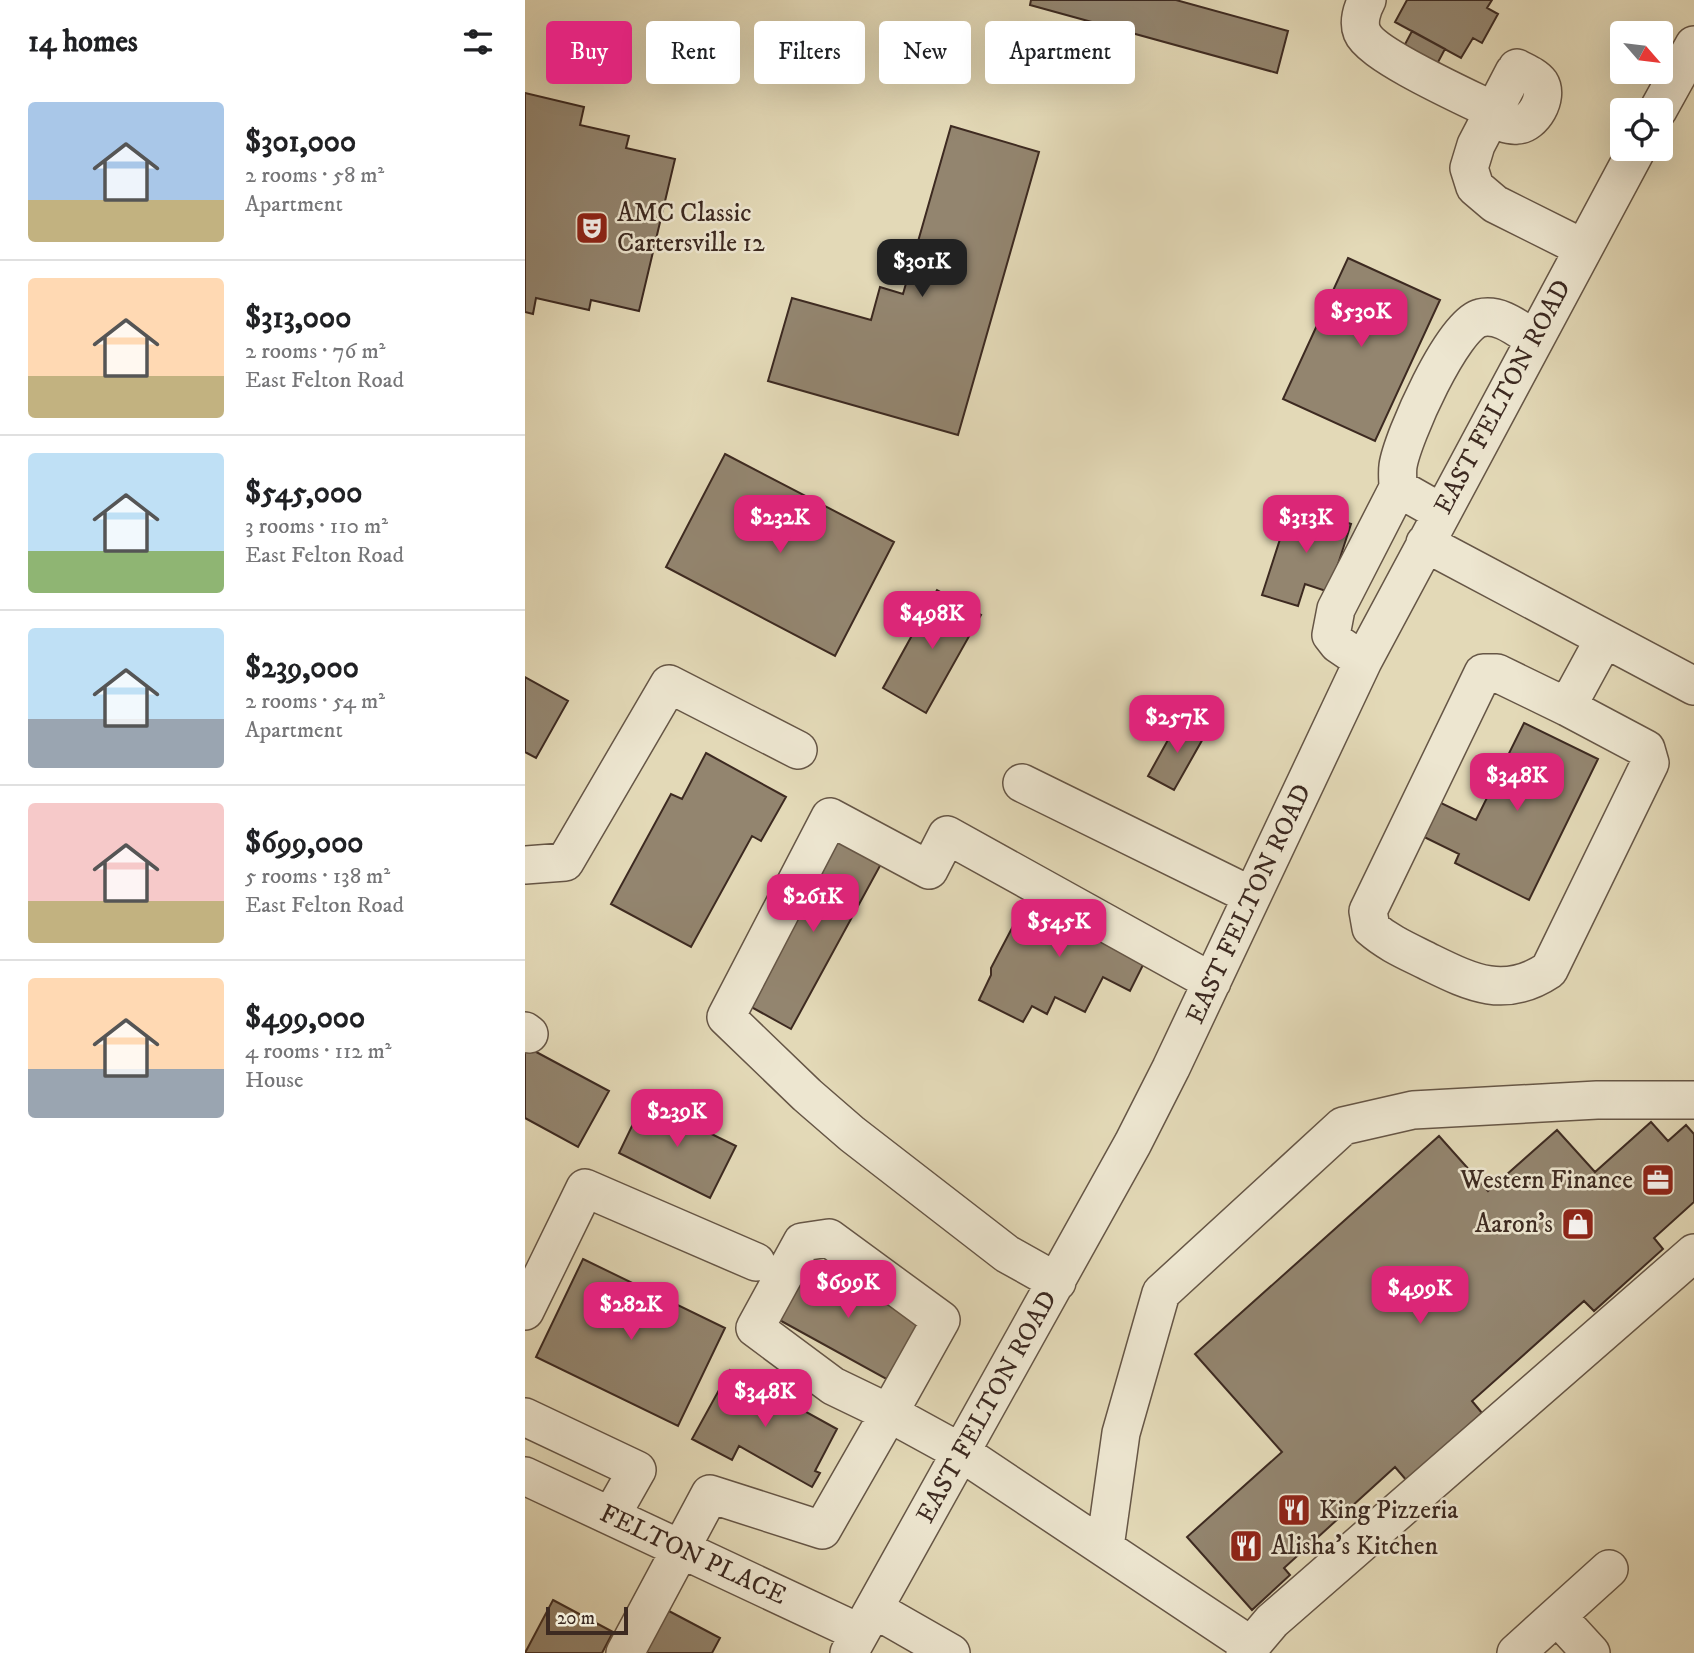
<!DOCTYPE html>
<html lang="en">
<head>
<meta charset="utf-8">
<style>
	:root { --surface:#fff; --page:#f6f6f6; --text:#202124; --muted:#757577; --line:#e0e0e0; --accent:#db2777 }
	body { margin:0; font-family:"IM FELL DW Pica",serif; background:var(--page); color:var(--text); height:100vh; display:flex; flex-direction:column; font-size:26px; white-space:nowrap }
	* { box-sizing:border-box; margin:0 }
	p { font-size:23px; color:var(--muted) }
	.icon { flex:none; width:38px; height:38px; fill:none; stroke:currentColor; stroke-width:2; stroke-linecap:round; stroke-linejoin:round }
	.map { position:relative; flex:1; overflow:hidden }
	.drawer { display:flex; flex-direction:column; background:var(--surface); width:525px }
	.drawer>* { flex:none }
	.top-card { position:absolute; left:21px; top:21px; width:665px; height:63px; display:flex; gap:14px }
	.needle { width:46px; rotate:118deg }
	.tools { position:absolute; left:1085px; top:21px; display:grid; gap:14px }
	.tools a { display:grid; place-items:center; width:63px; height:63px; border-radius:7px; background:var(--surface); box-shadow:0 7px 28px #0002; font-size:35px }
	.scale { position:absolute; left:21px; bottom:18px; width:82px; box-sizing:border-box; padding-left:7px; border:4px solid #3d2a21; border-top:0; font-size:19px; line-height:24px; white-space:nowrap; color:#3d2a21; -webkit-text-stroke:5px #ede6d0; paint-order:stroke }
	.price { position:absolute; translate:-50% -60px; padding:0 16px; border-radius:14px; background:var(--accent); color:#fff; font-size:23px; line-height:46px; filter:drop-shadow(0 2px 4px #0008) }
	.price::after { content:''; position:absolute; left:50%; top:42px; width:21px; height:16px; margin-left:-10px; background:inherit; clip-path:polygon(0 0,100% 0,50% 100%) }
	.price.current { background:#222; color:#fff }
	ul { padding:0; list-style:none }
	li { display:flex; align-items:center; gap:21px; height:175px; padding:0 28px }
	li+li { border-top:2px solid var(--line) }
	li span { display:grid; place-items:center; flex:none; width:196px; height:140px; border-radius:7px; color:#555 }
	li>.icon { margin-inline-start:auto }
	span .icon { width:84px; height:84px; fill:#fffc; stroke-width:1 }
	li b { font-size:30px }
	h2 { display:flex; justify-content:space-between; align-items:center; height:84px; padding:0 28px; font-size:30px }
	.tag { padding:0 24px; border-radius:7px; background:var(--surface); box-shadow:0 7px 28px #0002; font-size:24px; line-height:63px }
	.tag.current { background:var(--accent); color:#fff }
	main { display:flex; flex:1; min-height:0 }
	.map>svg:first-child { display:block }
	.building { fill:#93856f; stroke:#3d2a21; stroke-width:2 }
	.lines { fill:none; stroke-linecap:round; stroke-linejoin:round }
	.minor-casing { stroke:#665646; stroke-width:40 }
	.minor { stroke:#ede6d0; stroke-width:37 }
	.labels { text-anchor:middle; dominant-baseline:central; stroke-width:5; stroke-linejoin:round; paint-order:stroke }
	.poi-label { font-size:26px; fill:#3d2a21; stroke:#ede6d0; text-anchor:start }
	.street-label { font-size:26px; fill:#3d2a21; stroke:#ede6d0 }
</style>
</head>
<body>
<main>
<section class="drawer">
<h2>14 homes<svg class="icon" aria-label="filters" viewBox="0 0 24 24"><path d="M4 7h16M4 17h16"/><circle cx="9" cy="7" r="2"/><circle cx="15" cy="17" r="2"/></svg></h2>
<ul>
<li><span style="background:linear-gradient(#a9c7e8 70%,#c2b280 0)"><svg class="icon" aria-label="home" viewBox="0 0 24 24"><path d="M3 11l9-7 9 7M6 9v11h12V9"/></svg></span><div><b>$301,000</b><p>2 rooms · 58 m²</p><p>Apartment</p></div></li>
<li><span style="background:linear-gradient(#ffd9b3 70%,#c2b280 0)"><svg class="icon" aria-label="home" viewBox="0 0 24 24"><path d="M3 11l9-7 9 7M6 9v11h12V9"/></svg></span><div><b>$313,000</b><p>2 rooms · 76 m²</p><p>East Felton Road</p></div></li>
<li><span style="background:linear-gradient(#bfe0f5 70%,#8fb573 0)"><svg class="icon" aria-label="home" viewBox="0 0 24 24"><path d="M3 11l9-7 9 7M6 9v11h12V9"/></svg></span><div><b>$545,000</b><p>3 rooms · 110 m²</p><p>East Felton Road</p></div></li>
<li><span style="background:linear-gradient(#bfe0f5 65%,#9aa5b1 0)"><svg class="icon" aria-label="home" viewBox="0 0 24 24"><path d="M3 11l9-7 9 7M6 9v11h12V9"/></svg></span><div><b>$239,000</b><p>2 rooms · 54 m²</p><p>Apartment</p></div></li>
<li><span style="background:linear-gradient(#f6c9c9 70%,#c2b280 0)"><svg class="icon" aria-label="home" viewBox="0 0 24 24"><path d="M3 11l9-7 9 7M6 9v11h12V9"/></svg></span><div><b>$699,000</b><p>5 rooms · 138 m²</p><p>East Felton Road</p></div></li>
<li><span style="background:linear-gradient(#ffd9b3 65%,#9aa5b1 0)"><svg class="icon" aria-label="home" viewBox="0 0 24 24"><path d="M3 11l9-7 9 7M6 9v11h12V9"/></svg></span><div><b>$499,000</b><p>4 rooms · 112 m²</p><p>House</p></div></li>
</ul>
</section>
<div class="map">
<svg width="1169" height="1653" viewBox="0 0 1169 1653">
	<rect width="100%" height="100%" fill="#e3d9b7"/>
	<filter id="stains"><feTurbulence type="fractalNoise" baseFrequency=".00286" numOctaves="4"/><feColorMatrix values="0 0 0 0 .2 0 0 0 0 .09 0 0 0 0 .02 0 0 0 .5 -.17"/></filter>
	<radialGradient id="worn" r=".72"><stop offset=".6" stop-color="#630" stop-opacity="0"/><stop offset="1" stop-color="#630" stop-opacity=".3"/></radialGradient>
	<!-- building -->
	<path class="building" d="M506 0H651L763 31 752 73 505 5Z
		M882 0H967L962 8 973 14 957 43 948 38 936 58 870 22Z
		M887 31 920 49 901 85 868 67Z
		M0 93 59 107 55 125 104 136 101 148 150 159 114 311 66 300 64 310 11 298 8 314 0 312Z
		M426 126 514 152 433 435 243 381 267 298 346 320 355 287 378 294Z
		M823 258 915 300 850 441 758 399Z
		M200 454 369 542 310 656 141 567Z
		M766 505 826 524 804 592 780 584 773 606 737 595Z
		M412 590 456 615 401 713 358 688Z
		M0 677 43 701 11 758 0 752Z
		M654 720 680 735 649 790 623 776Z
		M999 723 1073 759 1004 900 930 863 934 854 893 834 910 800 951 820Z
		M181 753 261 797 236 841 227 836 166 947 86 904 146 794 157 799Z
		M311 839 356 864 266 1029 221 1004Z
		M508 888 626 949 605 991 578 977 560 1012 530 997 522 1014 507 1006 498 1022 454 1000 466 975V968Z
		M0 1046 84 1091 53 1147 0 1118Z
		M119 1101 211 1146 185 1198 94 1153Z
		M1126 1122 1143 1141 1161 1125 1169 1134V1202L1129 1238 1138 1249 1069 1311 1059 1301 947 1401 957 1413 882 1481 870 1467 759 1568 765 1575 727 1610 662 1537 757 1452 670 1354 914 1136 963 1191 1032 1130 1070 1172Z
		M58 1259 200 1328 153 1426 11 1357Z
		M282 1259 397 1323 365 1381 249 1317Z
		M205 1370 312 1429 290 1471 295 1473 287 1487 214 1446 207 1460 167 1439Z
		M28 1600 88 1632 77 1653H0Z
		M142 1610 195 1638 187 1653H119Z"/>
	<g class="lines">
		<defs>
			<path id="minor" d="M842 0C837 9 833 22 837 32 846 55 943 98 969 111
				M989 72 951 145 944 168 950 187 970 204 1058 248
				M1133 110 1169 45
				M965 117C973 121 983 126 992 125 1008 125 1024 97 1015 83 1010 76 999 72 992 68
				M917 513 873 488C873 481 872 473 873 466 877 438 928 324 955 318 975 313 993 329 1009 339
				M900 543 1169 686
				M838 661 813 644 806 635 811 609 873 488
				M1042 707 1121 749 1125 763 1024 970C979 1000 945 982 902 961 882 951 863 943 846 928L843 911 958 673H972L1042 707 1079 639
				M497 783 727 896
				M0 865 40 862 144 684 273 750
				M0 1031 4 1034
				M304 1238 416 1320 364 1413 308 1386 230 1328 277 1242Z
				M532 1282 482 1254 327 1134 282 1095 201 1017 305 817 404 870 422 835 687 982
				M0 1311 60 1188 231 1262
				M0 1417 112 1470 86 1516
				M0 1476 335 1633
				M580 1547 596 1433 636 1293 818 1126 888 1110 1072 1100H1169
				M349 1609 426 1653
				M1032 1616 1066 1653
				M100 1653 185 1494 297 1530 364 1413 437 1453 725 1645
				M324 1653 608 1143 646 1068 838 661 1112 149
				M720 1653 747 1621 1169 1253
				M991 1653 1084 1569"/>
		</defs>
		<!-- minor casing -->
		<use href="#minor" class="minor-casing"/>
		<!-- minor -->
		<use href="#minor" class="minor"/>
	</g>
	<!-- icons -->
	<defs>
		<symbol id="theatre-square" viewBox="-11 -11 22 22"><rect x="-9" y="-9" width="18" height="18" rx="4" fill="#8f2418" stroke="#ede6d0"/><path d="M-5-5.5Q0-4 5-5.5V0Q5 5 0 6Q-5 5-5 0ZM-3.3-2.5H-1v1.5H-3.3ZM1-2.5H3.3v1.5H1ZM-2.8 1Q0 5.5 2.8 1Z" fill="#fff"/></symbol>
		<symbol id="office-square" viewBox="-11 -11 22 22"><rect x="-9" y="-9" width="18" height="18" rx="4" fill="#8f2418" stroke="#ede6d0"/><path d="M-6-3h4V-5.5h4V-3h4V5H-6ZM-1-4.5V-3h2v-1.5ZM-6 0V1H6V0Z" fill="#fff"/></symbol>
		<symbol id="shop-square" viewBox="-11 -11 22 22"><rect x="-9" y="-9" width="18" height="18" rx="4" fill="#8f2418" stroke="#ede6d0"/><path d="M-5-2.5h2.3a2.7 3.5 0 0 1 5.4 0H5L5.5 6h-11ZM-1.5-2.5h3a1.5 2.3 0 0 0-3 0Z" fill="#fff"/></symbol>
		<symbol id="restaurant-square" viewBox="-11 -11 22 22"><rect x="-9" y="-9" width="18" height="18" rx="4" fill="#8f2418" stroke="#ede6d0"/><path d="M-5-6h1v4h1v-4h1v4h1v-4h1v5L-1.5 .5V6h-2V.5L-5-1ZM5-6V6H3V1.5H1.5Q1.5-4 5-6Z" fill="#fff"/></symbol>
	</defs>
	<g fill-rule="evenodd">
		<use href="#theatre-square" x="48" y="209" width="38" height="38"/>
		<use href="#office-square" x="1114" y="1161" width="38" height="38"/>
		<use href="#shop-square" x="1034" y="1205" width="38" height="38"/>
		<use href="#restaurant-square" x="750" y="1491" width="38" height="38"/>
		<use href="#restaurant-square" x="702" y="1527" width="38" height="38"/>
	</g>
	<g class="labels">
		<!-- poi labels -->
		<g class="poi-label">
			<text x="92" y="213">AMC Classic<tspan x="92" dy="30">Cartersville 12</tspan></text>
			<text x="1108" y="1180" text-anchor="end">Western Finance</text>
			<text x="1028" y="1224" text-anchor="end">Aaron's</text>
			<text x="794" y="1510">King Pizzeria</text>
			<text x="746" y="1546">Alisha's Kitchen</text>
		</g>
		<!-- street labels -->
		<g class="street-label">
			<text transform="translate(978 397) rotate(-62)">EAST FELTON ROAD</text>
			<text transform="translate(724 904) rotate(-65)">EAST FELTON ROAD</text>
			<text transform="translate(462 1407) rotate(-61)">EAST FELTON ROAD</text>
			<text transform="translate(168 1555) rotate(25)">FELTON PLACE</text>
		</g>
	</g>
	<rect width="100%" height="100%" filter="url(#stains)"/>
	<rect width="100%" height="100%" fill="url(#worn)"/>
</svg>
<div class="tools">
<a><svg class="needle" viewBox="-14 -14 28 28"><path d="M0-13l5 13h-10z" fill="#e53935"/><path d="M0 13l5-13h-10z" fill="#757577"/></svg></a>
<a><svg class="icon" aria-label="locate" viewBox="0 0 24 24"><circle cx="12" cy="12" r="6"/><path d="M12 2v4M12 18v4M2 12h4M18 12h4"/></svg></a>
</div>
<div class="scale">20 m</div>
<b class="price current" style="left:397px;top:299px">$301K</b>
<b class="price" style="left:836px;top:349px">$530K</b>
<b class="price" style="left:255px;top:555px">$232K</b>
<b class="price" style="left:781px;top:555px">$313K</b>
<b class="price" style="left:407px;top:651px">$498K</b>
<b class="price" style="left:652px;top:755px">$257K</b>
<b class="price" style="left:992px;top:813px">$348K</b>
<b class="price" style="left:288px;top:934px">$261K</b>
<b class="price" style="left:534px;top:959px">$545K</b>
<b class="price" style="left:152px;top:1149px">$239K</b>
<b class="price" style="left:323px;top:1320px">$699K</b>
<b class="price" style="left:895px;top:1326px">$499K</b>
<b class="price" style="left:106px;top:1342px">$282K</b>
<b class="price" style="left:240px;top:1429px">$348K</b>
<div class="top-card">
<a class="tag current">Buy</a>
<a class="tag">Rent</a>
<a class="tag">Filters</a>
<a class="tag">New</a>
<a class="tag">Apartment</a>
</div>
</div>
</main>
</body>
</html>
